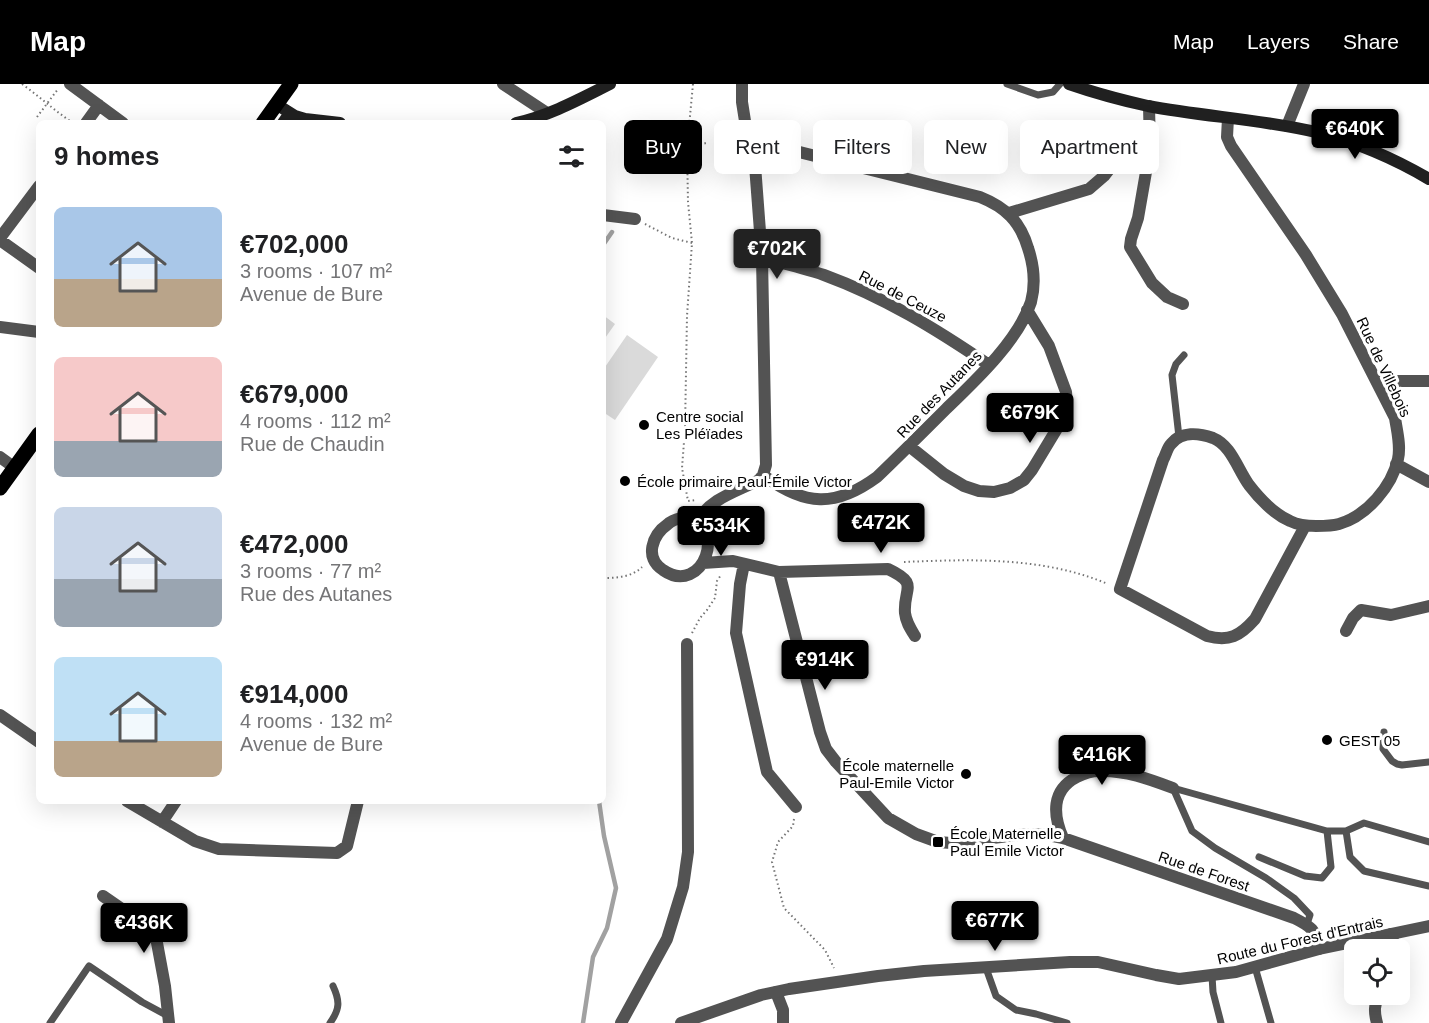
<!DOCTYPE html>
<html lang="en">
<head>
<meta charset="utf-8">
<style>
	:root { --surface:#fff; --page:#f6f6f6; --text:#202124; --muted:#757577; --accent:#000 }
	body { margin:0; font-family:Arial,sans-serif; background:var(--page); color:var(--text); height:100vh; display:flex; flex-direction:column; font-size:22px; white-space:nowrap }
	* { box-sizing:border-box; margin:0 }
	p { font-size:20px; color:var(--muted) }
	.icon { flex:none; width:33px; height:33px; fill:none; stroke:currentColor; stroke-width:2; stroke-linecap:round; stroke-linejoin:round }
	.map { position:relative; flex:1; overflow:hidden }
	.sheet { position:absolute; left:36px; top:36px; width:570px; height:684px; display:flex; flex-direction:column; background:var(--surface); border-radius:9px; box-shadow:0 6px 24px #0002 }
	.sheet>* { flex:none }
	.hud { position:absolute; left:624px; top:36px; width:570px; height:54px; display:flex; gap:12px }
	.controls { position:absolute; left:1344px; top:855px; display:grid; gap:12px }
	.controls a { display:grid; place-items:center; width:66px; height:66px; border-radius:9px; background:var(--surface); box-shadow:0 6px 24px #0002; font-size:30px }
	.price { position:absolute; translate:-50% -51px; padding:0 14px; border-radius:6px; background:var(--accent); color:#fff; font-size:20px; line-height:39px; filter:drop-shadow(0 2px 3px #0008) }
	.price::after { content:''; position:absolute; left:50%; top:36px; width:18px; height:14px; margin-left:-9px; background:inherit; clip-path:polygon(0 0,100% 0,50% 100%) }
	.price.on { background:#222; color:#fff }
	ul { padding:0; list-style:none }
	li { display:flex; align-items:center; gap:18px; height:150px; padding:0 18px }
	li span { display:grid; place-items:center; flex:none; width:168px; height:120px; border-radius:9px; color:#555 }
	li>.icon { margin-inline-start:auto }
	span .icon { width:72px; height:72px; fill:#fffc; stroke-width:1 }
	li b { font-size:26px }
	h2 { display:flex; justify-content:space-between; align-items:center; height:72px; padding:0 18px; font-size:26px }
	.chip { padding:0 21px; border-radius:9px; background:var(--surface); box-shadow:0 6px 24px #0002; font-size:21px; line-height:54px }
	.chip.on { background:var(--accent); color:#fff }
	header { display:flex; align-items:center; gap:36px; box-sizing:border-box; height:84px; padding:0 30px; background:var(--accent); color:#fff }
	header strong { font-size:28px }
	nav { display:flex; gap:33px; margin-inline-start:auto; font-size:21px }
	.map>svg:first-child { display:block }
	.green { fill:#dadada }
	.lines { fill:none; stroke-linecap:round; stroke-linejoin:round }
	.stream { stroke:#a1a1a1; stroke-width:4.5 }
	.path { stroke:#757575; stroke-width:2; stroke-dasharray:1.5 3; stroke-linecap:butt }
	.service { stroke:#535353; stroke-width:7 }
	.minor { stroke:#535353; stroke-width:12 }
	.tertiary { stroke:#535353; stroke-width:12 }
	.secondary { stroke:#202020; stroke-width:12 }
	.primary { stroke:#000; stroke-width:15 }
	.poi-dot { fill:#000; stroke:#fff; stroke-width:2 }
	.labels { text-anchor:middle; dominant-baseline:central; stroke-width:6; stroke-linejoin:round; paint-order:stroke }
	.street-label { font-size:15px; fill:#000; stroke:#fff }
	.poi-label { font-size:15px; fill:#000; stroke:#fff; text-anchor:start }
</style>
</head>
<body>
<header>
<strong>Map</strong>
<nav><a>Map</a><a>Layers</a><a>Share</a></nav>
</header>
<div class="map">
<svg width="1429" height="939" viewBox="0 0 1429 939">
	<rect width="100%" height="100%" fill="#fff"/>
	<!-- green -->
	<path class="green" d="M603 231 615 240 603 257Z
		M627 251 658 273 615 336 603 328V286Z"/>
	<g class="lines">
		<!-- stream -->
		<path class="stream" d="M603 161 612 148
			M583 939 593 873 607 844 616 804 604 752 599 717"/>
		<!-- path -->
		<path class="path" d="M22 0C40 13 55 27 73 39
			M693 0 687 64 688 118 692 159 687 232 685 345 682 384 688 417 697 416
			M37 33 58 5
			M687 64 706 59
			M1121 67 1120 64 1131 57V43H1137
			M645 140 672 154 692 159
			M904 478C973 475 1044 473 1108 500
			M603 494C617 494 632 493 642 483
			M692 549 700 534 707 526 715 514 717 497 721 491
			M794 735 793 742 778 758 772 778 784 824 825 866 834 884"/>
		<!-- service -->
		<path class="service" d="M1007 0 1038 11 1053 8 1060 0
			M1179 353 1172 291 1176 280 1184 271
			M1384 648 1383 665 1392 677 1397 680 1402 681 1429 678
			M1173 704 1327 747H1346L1364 739 1429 758
			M1173 704 1192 747 1215 764 1266 794 1294 814 1310 831 1307 840
			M1346 747 1350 773 1364 787 1429 802
			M1259 773 1305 792 1322 794 1331 783 1327 747
			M1255 883 1271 939
			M986 884 996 912 1016 926 1036 930 1067 939
			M1212 892 1213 908 1221 939
			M50 939 89 882 142 918 168 932
			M330 939C340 925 340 917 333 902"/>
		<!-- minor -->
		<path class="minor" d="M70 0 123 39
			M503 0 547 29
			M1149 22 1150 65 1138 134 1131 155 1130 163 1152 199 1167 213 1183 220
			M1228 34 1227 53 1231 62 1306 171 1342 230 1395 334C1397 347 1401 362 1398 375 1392 402 1367 432 1339 440 1332 442 1324 442 1316 442 1307 442 1298 441 1290 437 1274 430 1259 414 1249 401 1238 386 1231 361 1213 354 1199 349 1181 347 1171 360 1167 364 1166 371 1163 376L1120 505 1207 552C1229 558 1240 552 1255 535L1305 442
			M86 39 99 21
			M1287 42 1304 0
			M751 56 980 113C1005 123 1020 137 1028 164 1034 182 1036 199 1031 218 1018 257 975 297 946 325 923 348 900 371 877 393 835 424 805 422 763 391
			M1009 129 1089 105 1104 92 1114 79
			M603 131 635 135
			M0 154 39 102
			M0 156 39 184
			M762 174C782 179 804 184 824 191 884 213 936 245 989 281
			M0 243 39 248
			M1374 292 1397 297H1429
			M909 362 944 390 964 402 979 407 994 408 1010 404 1024 396 1032 386 1064 333 1067 321 1066 308 1049 262 1027 226
			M0 373 15 384
			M1396 380 1429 398
			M681 434C731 438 703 514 663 486 644 474 652 451 668 440 671 437 677 435 681 434Z
			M697 437C711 414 736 408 759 396L763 391 766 381 762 174 754 68 745 37 742 18V0
			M703 479 733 477 779 488 820 648 826 665 836 678 888 734 916 750 938 758 951 759 1027 750 1048 751 1063 754 1294 834C1310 842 1317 846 1319 865
			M744 480 740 500 736 549 767 688 796 723
			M779 488 888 485C920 500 903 504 905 529 906 538 910 544 915 552
			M1346 547 1353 534 1361 526 1391 531 1429 522
			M0 631 39 658
			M127 717 195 757 219 765 337 769 347 762 358 717
			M162 738 176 717
			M1063 754C1053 731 1051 706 1077 693 1083 690 1092 687 1099 687 1125 686 1149 695 1173 704
			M103 812 155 848 165 902 169 939
			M1391 850 1396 866
			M776 908 783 926V939
			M621 939 667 855 683 803 688 768 687 560
			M1377 939C1374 928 1374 921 1379 910"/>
		<!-- tertiary -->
		<path class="tertiary" d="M681 939 761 911 789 905 878 892 924 887 1070 878H1098L1156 891 1179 895 1236 888 1319 865 1429 842"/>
		<!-- secondary -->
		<path class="secondary" d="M1069 0C1095 9 1121 16 1148 22 1205 33 1263 35 1320 49 1358 59 1395 75 1429 95
			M276 20 295 32 305 35 340 39
			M283 39 290 29
			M516 39C549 32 580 15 610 0"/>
		<!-- primary -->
		<path class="primary" d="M263 39 291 0
			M0 404 39 350"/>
	</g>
	<!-- markers -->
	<g class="poi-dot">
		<circle cx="644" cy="341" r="6"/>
		<circle cx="625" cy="397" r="6"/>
		<circle cx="1327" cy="656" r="6"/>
		<circle cx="966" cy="690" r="6"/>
		<rect x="932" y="752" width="12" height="12" rx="3"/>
	</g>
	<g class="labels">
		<!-- street labels -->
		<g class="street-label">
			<text transform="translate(903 212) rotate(27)">Rue de Ceuze</text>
			<text transform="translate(1384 283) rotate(65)">Rue de Villebois</text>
			<text transform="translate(939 310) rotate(-46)">Rue des Autanes</text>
			<text transform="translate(1204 787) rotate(19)">Rue de Forest</text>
			<text transform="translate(1300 856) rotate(-13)">Route du Forest d'Entrais</text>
		</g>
		<!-- poi labels -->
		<g class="poi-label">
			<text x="656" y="332">Centre social<tspan x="656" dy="17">Les Pléïades</tspan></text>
			<text x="637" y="397">École primaire Paul-Émile Victor</text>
			<text x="1339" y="656">GEST 05</text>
			<text x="954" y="681" text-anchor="end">École maternelle<tspan x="954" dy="17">Paul-Emile Victor</tspan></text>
			<text x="950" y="749">École Maternelle<tspan x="950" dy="17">Paul Emile Victor</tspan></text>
		</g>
	</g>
</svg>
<div class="controls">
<a><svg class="icon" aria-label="locate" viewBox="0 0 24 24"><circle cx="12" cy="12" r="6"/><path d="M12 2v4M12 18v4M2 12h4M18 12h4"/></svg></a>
</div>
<b class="price" style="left:1355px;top:76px">€640K</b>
<b class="price on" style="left:777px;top:196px">€702K</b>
<b class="price" style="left:1030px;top:360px">€679K</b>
<b class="price" style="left:881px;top:470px">€472K</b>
<b class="price" style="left:721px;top:473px">€534K</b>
<b class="price" style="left:825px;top:607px">€914K</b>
<b class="price" style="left:1102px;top:702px">€416K</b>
<b class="price" style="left:995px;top:868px">€677K</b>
<b class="price" style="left:144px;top:870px">€436K</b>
<div class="hud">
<a class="chip on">Buy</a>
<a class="chip">Rent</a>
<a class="chip">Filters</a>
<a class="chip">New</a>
<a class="chip">Apartment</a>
</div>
<section class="sheet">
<h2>9 homes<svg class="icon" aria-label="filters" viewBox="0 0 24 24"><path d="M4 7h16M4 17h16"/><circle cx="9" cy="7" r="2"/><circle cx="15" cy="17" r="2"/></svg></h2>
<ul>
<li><span style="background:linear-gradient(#a9c7e8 60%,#b9a48a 0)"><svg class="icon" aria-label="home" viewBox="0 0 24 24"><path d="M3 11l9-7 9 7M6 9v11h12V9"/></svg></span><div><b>€702,000</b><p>3 rooms · 107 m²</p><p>Avenue de Bure</p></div></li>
<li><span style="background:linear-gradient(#f6c9c9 70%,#9aa5b1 0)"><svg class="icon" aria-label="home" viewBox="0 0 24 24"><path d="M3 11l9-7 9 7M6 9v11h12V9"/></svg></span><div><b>€679,000</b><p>4 rooms · 112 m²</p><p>Rue de Chaudin</p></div></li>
<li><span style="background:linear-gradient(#c9d6e8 60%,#9aa5b1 0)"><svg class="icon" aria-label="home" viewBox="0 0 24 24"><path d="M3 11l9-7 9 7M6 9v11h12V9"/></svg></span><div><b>€472,000</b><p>3 rooms · 77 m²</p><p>Rue des Autanes</p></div></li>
<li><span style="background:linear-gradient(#bfe0f5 70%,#b9a48a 0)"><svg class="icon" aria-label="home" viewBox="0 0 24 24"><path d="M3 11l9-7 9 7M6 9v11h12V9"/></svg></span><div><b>€914,000</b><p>4 rooms · 132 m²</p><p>Avenue de Bure</p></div></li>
</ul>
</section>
</div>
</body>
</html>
